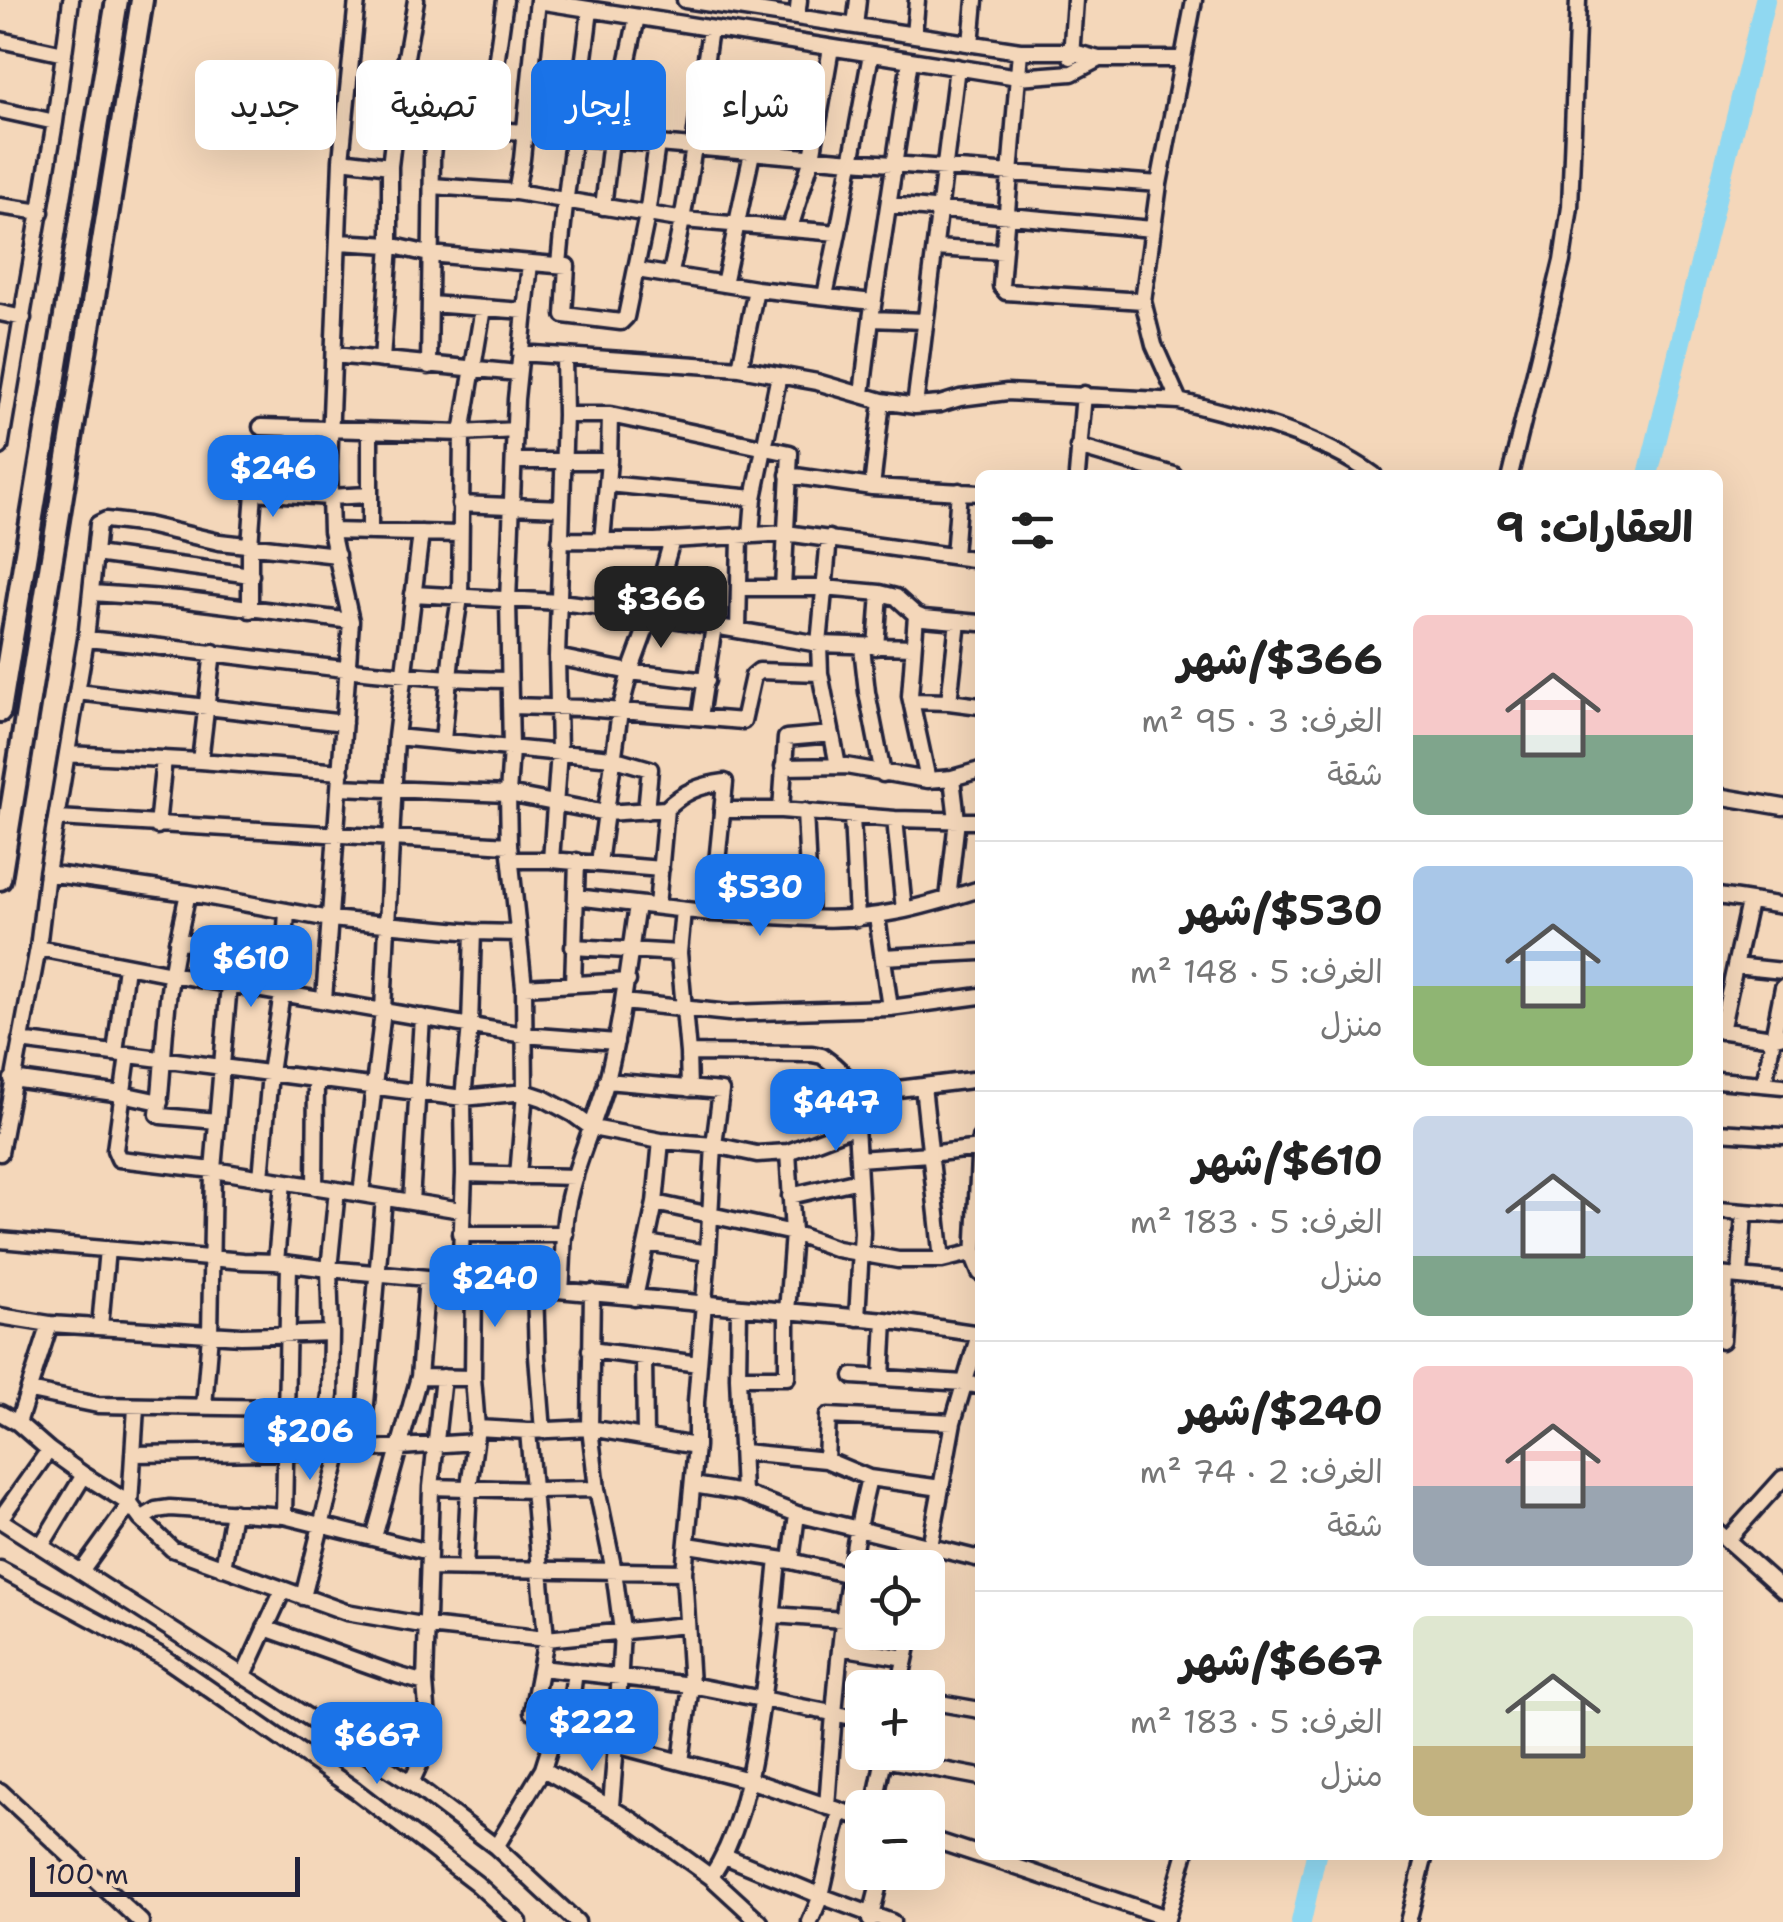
<!DOCTYPE html>
<html lang="ar">
<head>
<meta charset="utf-8">
<style>
	:root { --surface:#fff; --page:#f6f6f6; --text:#222; --muted:#767676; --line:#e0e0e0; --accent:#1a73e8 }
	body { margin:0; font-family:"Shantell Sans","Playpen Sans Arabic",sans-serif; background:var(--page); color:var(--text); direction:rtl; height:100vh; display:flex; flex-direction:column; font-size:38px; white-space:nowrap }
	* { box-sizing:border-box; margin:0 }
	p { font-size:32px; color:var(--muted) }
	.icon { flex:none; width:55px; height:55px; fill:none; stroke:currentColor; stroke-width:2; stroke-linecap:round; stroke-linejoin:round }
	.map { position:relative; flex:1; overflow:hidden; direction:ltr }
	.sheet { position:absolute; left:975px; top:470px; width:748px; height:1390px; display:flex; flex-direction:column; background:var(--surface); border-radius:15px; box-shadow:0 10px 40px #0002; direction:rtl }
	.sheet>* { flex:none }
	.top-card { position:absolute; left:30px; top:60px; width:795px; height:90px; direction:rtl; display:flex; gap:20px }
	.controls { position:absolute; left:845px; top:1550px; display:grid; gap:20px }
	.controls a { display:grid; place-items:center; width:100px; height:100px; border-radius:15px; background:var(--surface); box-shadow:0 10px 40px #0002; font-size:50px }
	.scale { position:absolute; left:30px; bottom:25px; width:270px; box-sizing:border-box; padding-left:10px; border:5px solid #22223b; border-top:0; font-size:28px; line-height:35px; white-space:nowrap; color:#22223b; -webkit-text-stroke:8px #f4d7ba; paint-order:stroke }
	.price { position:absolute; translate:-50% -85px; padding:0 22px; border-radius:20px; background:var(--accent); color:#fff; font-size:32px; line-height:65px; filter:drop-shadow(0 2px 5px #0008) }
	.price::after { content:''; position:absolute; left:50%; top:60px; width:30px; height:22px; margin-left:-15px; background:inherit; clip-path:polygon(0 0,100% 0,50% 100%) }
	.price.on { background:#222; color:#fff }
	ul { padding:0; list-style:none }
	li { display:flex; align-items:center; gap:30px; height:250px; padding:0 30px }
	li+li { border-top:2px solid var(--line) }
	li span { display:grid; place-items:center; flex:none; width:280px; height:200px; border-radius:15px; color:#555 }
	li>.icon { margin-inline-start:auto }
	span .icon { width:120px; height:120px; fill:#fffc; stroke-width:1 }
	li b { font-size:42px }
	h2 { display:flex; justify-content:space-between; align-items:center; height:120px; padding:0 30px; font-size:42px }
	.tag { padding:0 35px; border-radius:15px; background:var(--surface); box-shadow:0 10px 40px #0002; font-size:35px; line-height:90px }
	.tag.on { background:var(--accent); color:#fff }
	.map>svg:first-child { display:block }
	.lines { fill:none; stroke-linecap:round; stroke-linejoin:round }
	.canal { stroke:#90d8f1; stroke-width:20 }
	.street-casing { stroke:#22223b; stroke-width:21 }
	.secondary-casing { stroke:#22223b; stroke-width:28 }
	.street { stroke:#f4d7ba; stroke-width:14 }
	.secondary { stroke:#f4d7ba; stroke-width:20 }
</style>
</head>
<body>
<div class="map">
<svg width="1783" height="1922" viewBox="0 0 1783 1922">
	<rect width="100%" height="100%" fill="#f4d7ba"/>
	<filter id="ink" filterUnits="userSpaceOnUse"><feTurbulence type="fractalNoise" baseFrequency=".01" numOctaves="2"/><feDisplacementMap in="SourceGraphic" scale="20" xChannelSelector="R" yChannelSelector="G"/><feConvolveMatrix kernelMatrix="1 2 1 2 8 2 1 2 1" color-interpolation-filters="sRGB"/></filter>
	<g filter="url(#ink)">
		<g class="lines">
			<!-- canal -->
			<path class="canal" d="M1648 475 1765 0
				M1301 1922 1316 1855"/>
			<defs>
				<path id="street" d="M685 0 1020 51H1070L1099 59H1183
					M1194 0 1159 184 1143 301 1154 345 1179 401C1247 418 1316 434 1374 475
					M538 1 1018 77 1072 73 1099 59
					M797 17 799 0
					M855 26 858 0
					M914 35 917 0
					M0 40 64 54
					M971 44 975 0
					M1020 51 1001 286 1006 292 1143 301
					M1071 57 1075 0
					M583 74 624 80
					M397 108 487 129 852 161 1159 184
					M0 110 55 122
					M487 129 505 0
					M341 160 390 166
					M432 186 516 192 684 220 838 233 825 296
					M516 192 522 159 538 0
					M889 205 1152 229
					M0 206 41 212
					M603 207 611 140 637 17
					M790 228 812 158 831 48
					M838 233 871 54
					M339 242 390 245 429 254 567 266 564 315 621 322 626 317 647 215 657 144
					M935 248 1003 252
					M559 265C566 180 580 95 590 10
					M637 270 756 289 873 302
					M670 276C690 194 698 112 710 29
					M724 284 752 153
					M430 304 524 311
					M0 313 23 318
					M871 319 925 321
					M520 353 740 368 817 382 882 401 915 406 940 404 960 398 1007 392 1179 401
					M334 355 518 373
					M564 357 565 415 557 657 559 752 551 860 661 869
					M382 360 390 245V166L397 108 416 0
					M429 366 432 157 436 118
					M740 368 756 289
					M862 394 871 319 910 60
					M915 406 957 67
					M565 415H610L790 453 783 588
					M261 427 462 433 515 430
					M370 431V532
					M0 447 55 122 71 0
					M1078 447 1174 475
					M514 461H609
					M788 475 872 487 980 493
					M1077 475 1084 394
					M1510 475 1562 261 1570 207 1578 0
					M607 484 754 498
					M872 487 882 401
					M460 504 562 508
					M331 531 460 534
					M751 535 754 498 779 375
					M829 538 819 644 820 673 838 766
					M560 540 655 541 786 533 980 560
					M602 541 609 461 610 415
					M95 554 251 575
					M954 556 959 491
					M740 588H824L880 593 896 597 916 615 923 618 980 623
					M92 593 179 599 351 621
					M413 594 559 602 602 607 819 644 913 647
					M250 610V546L254 492 329 497 369 495
					M916 615 910 696 928 780
					M958 621 949 702 980 706
					M738 630 740 536
					M86 639C227 652 367 678 509 680
					M862 647 867 692 883 774
					M876 647 880 593
					M557 657 630 672 707 681
					M77 692 344 723
					M911 701 949 702
					M510 706 585 708 743 721 753 676 759 671 820 673
					M700 717 714 626
					M396 737 612 758 650 769 646 811
					M443 740 452 648 460 598 462 433 483 308
					M68 754 200 761 213 652
					M200 761 341 772
					M783 767 846 766 928 780 952 778 980 770
					M340 787 508 794 606 813 666 809
					M1718 796 1783 807
					M722 810H781L895 819 980 821
					M781 810 786 738 832 734
					M805 811 810 918C871 922 923 907 980 889
					M852 816 857 919
					M58 818 509 845
					M895 819 904 910
					M157 826 164 759
					M511 860H551
					M599 863 620 711 630 672 651 615 672 540
					M47 873 188 893 330 919 473 932 518 933
					M188 893C179 934 169 977 166 1019 163 1051 162 1082 158 1114L161 1116 217 1121
					M1718 896 1783 906
					M576 897 712 913 725 782C701 785 684 791 666 809L657 906
					M948 899 957 820 952 778
					M683 910 679 953 688 1053 689 1089
					M712 913 810 918
					M877 917 890 1008
					M177 941 283 950
					M573 947 679 953
					M38 948 198 979 524 1035 616 1042
					M883 957 980 952
					M1735 966 1783 971
					M573 984 577 861
					M524 987 628 981
					M324 1000 351 621 331 531 329 466 341 160 357 0
					M623 1002 729 1013 890 1008 980 996
					M1718 1030 1772 1038 1783 1035
					M1721 1031 1749 902
					M20 1041 463 1098 525 1092 543 1098 573 1114 592 1128 661 1141 714 1145 757 1154 788 1152 856 1126
					M115 1053 126 966
					M688 1053 812 1054 822 1056 834 1065 864 1093
					M128 1055 115 1150 119 1159 213 1170 461 1210
					M12 1079 122 1094 160 1102
					M1718 1080 1783 1086
					M606 1081 721 1091 714 1145 708 1253 696 1402V1446L684 1572 691 1685 681 1762
					M1764 1084 1783 987
					M864 1093 923 1086
					M1718 1132 1783 1136
					M980 1138 974 1258 980 1273
					M0 1153 38 948 47 873 86 639 98 524 106 520 147 525 219 542 337 555
					M858 1159 929 1154 980 1148
					M464 1174 575 1177
					M518 1176 525 1092 524 987 509 845 508 794 511 749 508 601 516 399 530 263
					M261 1178 270 1073 282 993 287 911
					M315 1187 316 1079
					M361 1194 383 1011 396 737 421 533
					M790 1196 859 1180
					M411 1202 422 1017
					M655 1203 793 1233 837 1249 898 1260H942L975 1252
					M1718 1210 1783 1215
					M460 1234H565
					M0 1240 243 1261 276 1262 329 1269 885 1320 980 1334
					M647 1243 708 1253
					M942 1260 923 1086 980 1079
					M276 1262 283 1182
					M1718 1275 1783 1281
					M1740 1277 1744 1212
					M460 1281 464 1174 463 1098 470 1025 473 932
					M535 1287 537 1356 543 1431
					M561 1290C563 1267 563 1243 565 1220 571 1172 594 1127 607 1080 622 1022 628 964 637 905
					M592 1292 590 1428 597 1489 614 1571 622 1631 616 1745 611 1806
					M635 1298 655 1203 661 1141
					M739 1308 738 1377 743 1493
					M0 1316 50 1324 241 1336 331 1333
					M857 1318 862 1232 856 1126 864 1093
					M100 1327 107 1249
					M1722 1341 1726 1277
					M590 1350 699 1364
					M644 1357 645 1437
					M853 1376 964 1383 980 1386
					M419 1377 473 1378
					M738 1377H787V1312L793 1233 788 1152
					M882 1378 885 1320
					M30 1391 98 1405 286 1408
					M204 1406 210 1334 213 1170 229 984
					M0 1413 18 1423 49 1450 84 1475 130 1504 141 1519 172 1549 346 1612 428 1626 546 1639 686 1625
					M18 1423 50 1324
					M477 1428 528 1431 590 1428 696 1446
					M528 1431 546 1639 532 1712 616 1745 749 1780 862 1818
					M362 1449 384 1198
					M321 1452 330 1395 331 1333 329 1269 337 1190
					M743 1452 826 1460 869 1478 941 1488 926 1568
					M134 1454 340 1451 475 1442
					M826 1460 828 1416 953 1422
					M693 1485 743 1493 797 1514 980 1559
					M431 1487 534 1490 597 1489
					M941 1488 953 1422 980 1331
					M284 1516 289 1264
					M0 1519 49 1450
					M141 1519 156 1510 170 1508 284 1516 429 1552
					M0 1520 411 1783 496 1847 577 1922
					M1718 1532 1783 1590
					M374 1537 419 1377 427 1278
					M1727 1540 1783 1478
					M688 1545 791 1561 850 1575
					M41 1546 84 1475
					M791 1561 797 1514
					M223 1568 233 1512
					M429 1568 684 1572
					M0 1569 163 1657 355 1790 476 1883 519 1922
					M465 1569 469 1487 477 1428 473 1378 474 1282
					M81 1572 130 1504 136 1407
					M303 1597 340 1451
					M773 1615 843 1620
					M265 1628 397 1675 425 1683
					M840 1647 905 1658
					M541 1668 691 1685 862 1719
					M244 1675 283 1590
					M899 1688 911 1632
					M928 1701 980 1710
					M568 1726 575 1671
					M884 1759 980 1777
					M543 1769 632 1820 711 1877 760 1922
					M411 1783 427 1748 429 1732 425 1683 431 1487 443 1377
					M0 1791 141 1922
					M827 1807C835 1696 842 1586 869 1478
					M874 1808 885 1753
					M928 1838 980 1855
					M496 1847 543 1769 558 1722
					M981 1855 1167 1918
					M725 1856 821 1896 892 1922
					M711 1877C737 1838 747 1791 755 1745 766 1683 772 1621 778 1559
					M870 1920 882 1872
					M810 1922 821 1896 840 1811
					M1166 1922 1185 1855
					M1408 1922 1425 1855"/>
				<path id="secondary" d="M0 711 117 0
					M0 879 142 0"/>
			</defs>
			<!-- street casing -->
			<use href="#street" class="street-casing"/>
			<!-- secondary casing -->
			<use href="#secondary" class="secondary-casing"/>
			<!-- street -->
			<use href="#street" class="street"/>
			<!-- secondary -->
			<use href="#secondary" class="secondary"/>
		</g>
	</g>
</svg>
<div class="controls">
<a><svg class="icon" aria-label="locate" viewBox="0 0 24 24"><circle cx="12" cy="12" r="6"/><path d="M12 2v4M12 18v4M2 12h4M18 12h4"/></svg></a>
<a>+</a>
<a>−</a>
</div>
<div class="scale">100 m</div>
<b class="price" style="left:273px;top:520px">$246</b>
<b class="price on" style="left:661px;top:651px">$366</b>
<b class="price" style="left:760px;top:939px">$530</b>
<b class="price" style="left:251px;top:1010px">$610</b>
<b class="price" style="left:836px;top:1154px">$447</b>
<b class="price" style="left:495px;top:1330px">$240</b>
<b class="price" style="left:310px;top:1483px">$206</b>
<b class="price" style="left:592px;top:1774px">$222</b>
<b class="price" style="left:377px;top:1787px">$667</b>
<div class="top-card">
<a class="tag">شراء</a>
<a class="tag on">إيجار</a>
<a class="tag">تصفية</a>
<a class="tag">جديد</a>
</div>
<section class="sheet">
<h2>العقارات: 9<svg class="icon" aria-label="filters" viewBox="0 0 24 24"><path d="M4 7h16M4 17h16"/><circle cx="9" cy="7" r="2"/><circle cx="15" cy="17" r="2"/></svg></h2>
<ul>
<li><span style="background:linear-gradient(#f6c9c9 60%,#7fa58c 0)"><svg class="icon" aria-label="home" viewBox="0 0 24 24"><path d="M3 11l9-7 9 7M6 9v11h12V9"/></svg></span><div><b>$366/شهر</b><p>الغرف: 3 · 95 m²</p><p>شقة</p></div></li>
<li><span style="background:linear-gradient(#a9c7e8 60%,#8fb573 0)"><svg class="icon" aria-label="home" viewBox="0 0 24 24"><path d="M3 11l9-7 9 7M6 9v11h12V9"/></svg></span><div><b>$530/شهر</b><p>الغرف: 5 · 148 m²</p><p>منزل</p></div></li>
<li><span style="background:linear-gradient(#c9d6e8 70%,#7fa58c 0)"><svg class="icon" aria-label="home" viewBox="0 0 24 24"><path d="M3 11l9-7 9 7M6 9v11h12V9"/></svg></span><div><b>$610/شهر</b><p>الغرف: 5 · 183 m²</p><p>منزل</p></div></li>
<li><span style="background:linear-gradient(#f6c9c9 60%,#9aa5b1 0)"><svg class="icon" aria-label="home" viewBox="0 0 24 24"><path d="M3 11l9-7 9 7M6 9v11h12V9"/></svg></span><div><b>$240/شهر</b><p>الغرف: 2 · 74 m²</p><p>شقة</p></div></li>
<li><span style="background:linear-gradient(#dfe7d0 65%,#c2b280 0)"><svg class="icon" aria-label="home" viewBox="0 0 24 24"><path d="M3 11l9-7 9 7M6 9v11h12V9"/></svg></span><div><b>$667/شهر</b><p>الغرف: 5 · 183 m²</p><p>منزل</p></div></li>
</ul>
</section>
</div>
</body>
</html>
